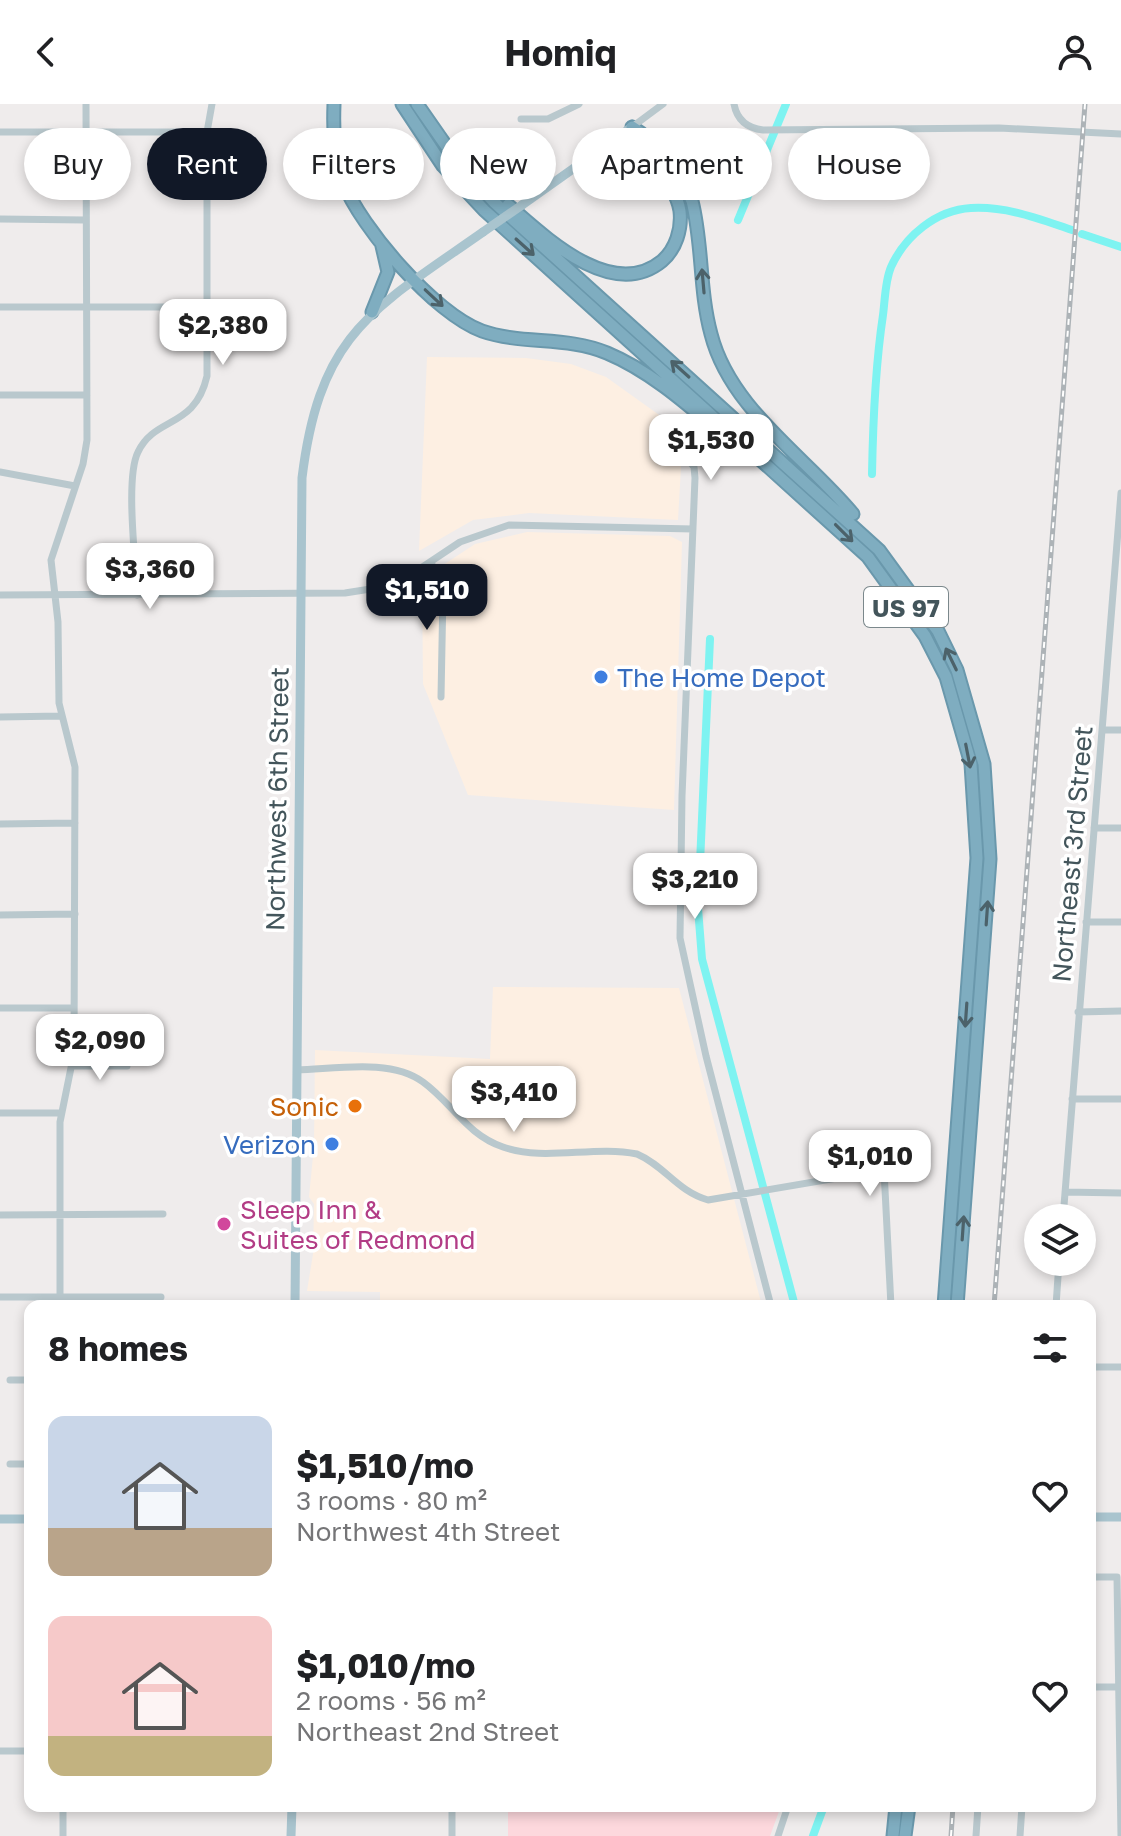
<!DOCTYPE html>
<html lang="en">
<head>
<meta charset="utf-8">
<style>
	:root { --surface:#fff; --page:#f2f2f2; --text:#202124; --muted:#757577; --accent:#111827 }
	body { margin:0; font-family:"Golos Text",sans-serif; background:var(--page); color:var(--text); height:100vh; display:flex; flex-direction:column; font-size:30px; white-space:nowrap }
	* { box-sizing:border-box; margin:0 }
	p { font-size:26px; color:var(--muted) }
	.icon { flex:none; width:44px; height:44px; fill:none; stroke:currentColor; stroke-width:2; stroke-linecap:round; stroke-linejoin:round }
	.map { position:relative; flex:1; overflow:hidden }
	.drawer { position:absolute; left:24px; top:1196px; width:1072px; height:512px; display:flex; flex-direction:column; background:var(--surface); border-radius:16px; box-shadow:0 4px 12px #0003 }
	.drawer>* { flex:none }
	.top-card { position:absolute; left:24px; top:24px; width:1074px; height:72px; display:flex; gap:16px }
	.buttons { position:absolute; left:1024px; top:1100px; display:grid; gap:16px }
	.buttons a { display:grid; place-items:center; width:72px; height:72px; border-radius:50%; background:var(--surface); box-shadow:0 4px 12px #0003; font-size:40px }
	.price { position:absolute; translate:-50% -68px; padding:0 18px; border-radius:16px; background:#fff; color:#222; font-size:26px; line-height:52px; filter:drop-shadow(0 2px 4px #0008) }
	.price::after { content:''; position:absolute; left:50%; top:48px; width:24px; height:18px; margin-left:-12px; background:inherit; clip-path:polygon(0 0,100% 0,50% 100%) }
	.price.current { background:var(--accent); color:#fff }
	ul { padding:0; list-style:none }
	li { display:flex; align-items:center; gap:24px; height:200px; padding:0 24px }
	li span { display:grid; place-items:center; flex:none; width:224px; height:160px; border-radius:16px; color:#555 }
	li>.icon { margin-inline-start:auto }
	span .icon { width:96px; height:96px; fill:#fffc; stroke-width:1 }
	li b { font-size:34px }
	h2 { display:flex; justify-content:space-between; align-items:center; height:96px; padding:0 24px; font-size:34px }
	.pill { padding:0 28px; border-radius:36px; background:var(--surface); box-shadow:0 4px 12px #0003; font-size:28px; line-height:72px }
	.pill.current { background:var(--accent); color:#fff }
	header { display:flex; justify-content:space-between; align-items:center; height:104px; padding:0 24px; background:var(--surface); font-size:36px; font-weight:700 }
	.map>svg:first-child { display:block }
	.commercial { fill:#fdefe2 }
	.medical { fill:#fdd8dd }
	.lines { fill:none; stroke-linecap:round; stroke-linejoin:round }
	.canal { stroke:#7ef3f1; stroke-width:8 }
	.highway-casing { stroke:#6a98ac; stroke-width:15 }
	.minor { stroke:#b9c8cd; stroke-width:7 }
	.major { stroke:#a9c4ce; stroke-width:9 }
	.highway { stroke:#7fadc0; stroke-width:11 }
	.rail-casing { stroke:#adb3b7; stroke-width:5 }
	.rail { stroke:#fff; stroke-width:2; stroke-dasharray:6; stroke-linecap:butt }
	.major-bridge { stroke:#a9c4ce; stroke-width:9 }
	.oneway { stroke:#4c626a }
	.shop-dot { fill:#3f7fe0; stroke:#fff; stroke-width:3 }
	.food-dot { fill:#e8710a; stroke:#fff; stroke-width:3 }
	.hotel-dot { fill:#d1479c; stroke:#fff; stroke-width:3 }
	.labels { text-anchor:middle; dominant-baseline:central; stroke-width:7; stroke-linejoin:round; paint-order:stroke }
	.shield { fill:#fff; stroke:#7b888c; stroke-width:2 }
	.shield-label { font-size:24px; font-weight:bold; fill:#43555b }
	.shop-label { font-size:26px; fill:#366cbe; stroke:#fff; text-anchor:start }
	.street-label { font-size:26px; fill:#43555b; stroke:#fff }
	.food-label { font-size:26px; fill:#c56008; stroke:#fff; text-anchor:end }
	.hotel-label { font-size:26px; fill:#b23c85; stroke:#fff; text-anchor:start }
</style>
</head>
<body>
<header><svg class="icon" aria-label="back" viewBox="0 0 24 24"><path d="M15 5l-7 7 7 7"/></svg>Homiq<svg class="icon" aria-label="person" viewBox="0 0 24 24"><circle cx="12" cy="8" r="4"/><path d="M4 21q1-7 8-7t8 7"/></svg></header>
<div class="map">
<svg width="1121" height="1732" viewBox="0 0 1121 1732">
	<rect width="100%" height="100%" fill="#efecec"/>
	<!-- commercial -->
	<path class="commercial" d="M427 253 526 254 571 260 606 273 683 328 678 416 529 409 473 416 419 447Z
		M527 428 670 432 682 438 674 706 468 691 423 580 422 475 475 440Z
		M493 883 679 884 762 1202H380V1188L307 1187 313 1150 314 1100 309 1093 314 1042 315 946 490 955Z"/>
	<!-- medical -->
	<path class="medical" d="M594 1702H781L770 1732H508V1708H593Z"/>
	<g class="lines">
		<!-- canal -->
		<path class="canal" d="M738 116 786 0
			M1082 130 1121 143
			M872 370C873 316 875 264 883 211 885 196 885 177 891 163 905 132 936 106 971 104 1007 102 1039 115 1072 126
			M710 535 698 804 702 855 795 1202
			M813 1732 824 1702"/>
		<defs>
			<path id="highway" d="M334 0C333 27 334 52 343 78 361 124 435 210 482 227 522 241 567 232 607 249 660 271 705 317 750 353
				M402 0 443 62 484 106 868 453 925 532 946 573 971 660 977 754 944 1202
				M417 0 456 56 495 99 879 446 938 527 957 566 984 660 990 755 957 1202
				M632 23C657 38 681 70 692 97 703 140 699 186 711 230 730 305 806 353 853 410
				M508 101C545 133 612 198 662 157 676 145 682 125 680 107 675 74 640 56 632 23
				M372 208 388 168 382 142
				M893 1732 896 1702
				M905 1732 909 1702"/>
		</defs>
		<!-- highway casing -->
		<use href="#highway" class="highway-casing"/>
		<!-- minor -->
		<path class="minor" d="M734 0C737 16 747 24 763 26L999 24 1121 30
			M521 15H548L579 0
			M632 23 663 0
			M0 28H207
			M0 115 85 116
			M0 203H207
			M0 291H87
			M681 346 694 363 695 374 682 692 680 834 706 952 771 1202
			M0 368 75 382
			M431 458 443 488 441 593
			M0 491 345 489 383 483 406 474 460 438 509 421 693 425
			M137 491C136 459 125 374 138 348 155 312 195 325 207 272V28L212 0
			M0 613 61 612
			M1102 626H1121
			M0 720 75 719
			M1094 724H1121
			M0 811 75 810
			M1086 818H1121
			M0 904H73
			M1078 908 1121 907
			M73 962H127
			M297 966C335 965 391 954 423 978 452 999 467 1031 503 1043 544 1058 594 1041 637 1050 665 1062 677 1087 708 1096L884 1066 891 1202
			M1072 995H1121
			M0 1009H61
			M1065 1088 1121 1089
			M0 1111 163 1110
			M1063 1114 1121 389
			M0 1193H161
			M60 1202V1018L74 949 75 663 59 599 58 518 51 456 83 360 87 336 86 0
			M1056 1202 1059 1158
			M1090 1263H1121
			M10 1276H30
			M10 1360H30
			M1090 1473H1117L1121 1732
			M1090 1583H1121
			M0 1647H30
			M63 1702V1732
			M452 1702V1732
			M778 1732 788 1702
			M976 1732 978 1702
			M1020 1732 1022 1702"/>
		<!-- major -->
		<path class="major" d="M522 101 632 23
			M295 1202 302 374C320 228 372 206 483 128
			M1090 1413H1121
			M0 1415H30
			M291 1732 292 1702"/>
		<!-- highway -->
		<use href="#highway" class="highway"/>
		<defs>
			<path id="rail" d="M994 1202 1085 0
				M951 1732 953 1702"/>
		</defs>
		<!-- rail casing -->
		<use href="#rail" class="rail-casing"/>
		<!-- rail -->
		<use href="#rail" class="rail"/>
		<!-- major-bridge -->
		<path class="major-bridge" d="M483 128 522 101"/>
	</g>
	<!-- one-way arrows -->
	<defs><path id="oneway-shaft" d="M-6 0H5M1.5-3L5.5 0L1.5 3" fill="none" stroke-width="1.6" stroke-linecap="round" stroke-linejoin="round" transform="scale(2)"/></defs>
	<g class="oneway">
		<use href="#oneway-shaft" transform="translate(525 143) rotate(42)"/>
		<use href="#oneway-shaft" transform="translate(703 177) rotate(-95)"/>
		<use href="#oneway-shaft" transform="translate(434 194) rotate(43)"/>
		<use href="#oneway-shaft" transform="translate(680 265) rotate(-138)"/>
		<use href="#oneway-shaft" transform="translate(844 429) rotate(45)"/>
		<use href="#oneway-shaft" transform="translate(951 555) rotate(-116)"/>
		<use href="#oneway-shaft" transform="translate(968 652) rotate(79)"/>
		<use href="#oneway-shaft" transform="translate(987 809) rotate(-86)"/>
		<use href="#oneway-shaft" transform="translate(966 911) rotate(94)"/>
		<use href="#oneway-shaft" transform="translate(963 1124) rotate(-86)"/>
	</g>
	<!-- markers -->
	<g class="shop-dot">
		<circle cx="601" cy="573" r="8"/>
		<circle cx="332" cy="1040" r="8"/>
	</g>
	<circle class="food-dot" cx="355" cy="1002" r="8"/>
	<circle class="hotel-dot" cx="224" cy="1120" r="8"/>
	<g class="labels">
		<!-- shield labels -->
		<rect class="shield" x="864" y="483" width="84" height="40" rx="6"/>
		<g class="shield-label">
			<text x="906" y="503">US 97</text>
		</g>
		<!-- shop labels -->
		<g class="shop-label">
			<text x="617" y="573">The Home Depot</text>
			<text x="316" y="1040" text-anchor="end">Verizon</text>
		</g>
		<!-- street labels -->
		<g class="street-label">
			<text transform="translate(277 695) rotate(-89)">Northwest 6th Street</text>
			<text transform="translate(1072 750) rotate(-85)">Northeast 3rd Street</text>
		</g>
		<!-- food labels -->
		<g class="food-label">
			<text x="339" y="1002">Sonic</text>
		</g>
		<!-- hotel labels -->
		<g class="hotel-label">
			<text x="240" y="1105">Sleep Inn &amp;<tspan x="240" dy="30">Suites of Redmond</tspan></text>
		</g>
	</g>
</svg>
<div class="buttons">
<a><svg class="icon" aria-label="layers" viewBox="0 0 24 24"><path d="M12 4l9 5-9 5-9-5zM3 14l9 5 9-5"/></svg></a>
</div>
<b class="price" style="left:223px;top:263px">$2,380</b>
<b class="price" style="left:711px;top:378px">$1,530</b>
<b class="price" style="left:150px;top:507px">$3,360</b>
<b class="price current" style="left:427px;top:528px">$1,510</b>
<b class="price" style="left:695px;top:817px">$3,210</b>
<b class="price" style="left:100px;top:978px">$2,090</b>
<b class="price" style="left:514px;top:1030px">$3,410</b>
<b class="price" style="left:870px;top:1094px">$1,010</b>
<div class="top-card">
<a class="pill">Buy</a>
<a class="pill current">Rent</a>
<a class="pill">Filters</a>
<a class="pill">New</a>
<a class="pill">Apartment</a>
<a class="pill">House</a>
</div>
<section class="drawer">
<h2>8 homes<svg class="icon" aria-label="filters" viewBox="0 0 24 24"><path d="M4 7h16M4 17h16"/><circle cx="9" cy="7" r="2"/><circle cx="15" cy="17" r="2"/></svg></h2>
<ul>
<li><span style="background:linear-gradient(#c9d6e8 70%,#b9a48a 0)"><svg class="icon" aria-label="home" viewBox="0 0 24 24"><path d="M3 11l9-7 9 7M6 9v11h12V9"/></svg></span><div><b>$1,510/mo</b><p>3 rooms · 80 m²</p><p>Northwest 4th Street</p></div><svg class="icon" aria-label="heart" viewBox="0 0 24 24"><path d="M12 20l-8-8c-3-5 5-10 8-4 3-6 11-1 8 4z"/></svg></li>
<li><span style="background:linear-gradient(#f6c9c9 75%,#c2b280 0)"><svg class="icon" aria-label="home" viewBox="0 0 24 24"><path d="M3 11l9-7 9 7M6 9v11h12V9"/></svg></span><div><b>$1,010/mo</b><p>2 rooms · 56 m²</p><p>Northeast 2nd Street</p></div><svg class="icon" aria-label="heart" viewBox="0 0 24 24"><path d="M12 20l-8-8c-3-5 5-10 8-4 3-6 11-1 8 4z"/></svg></li>
</ul>
</section>
</div>
</body>
</html>
